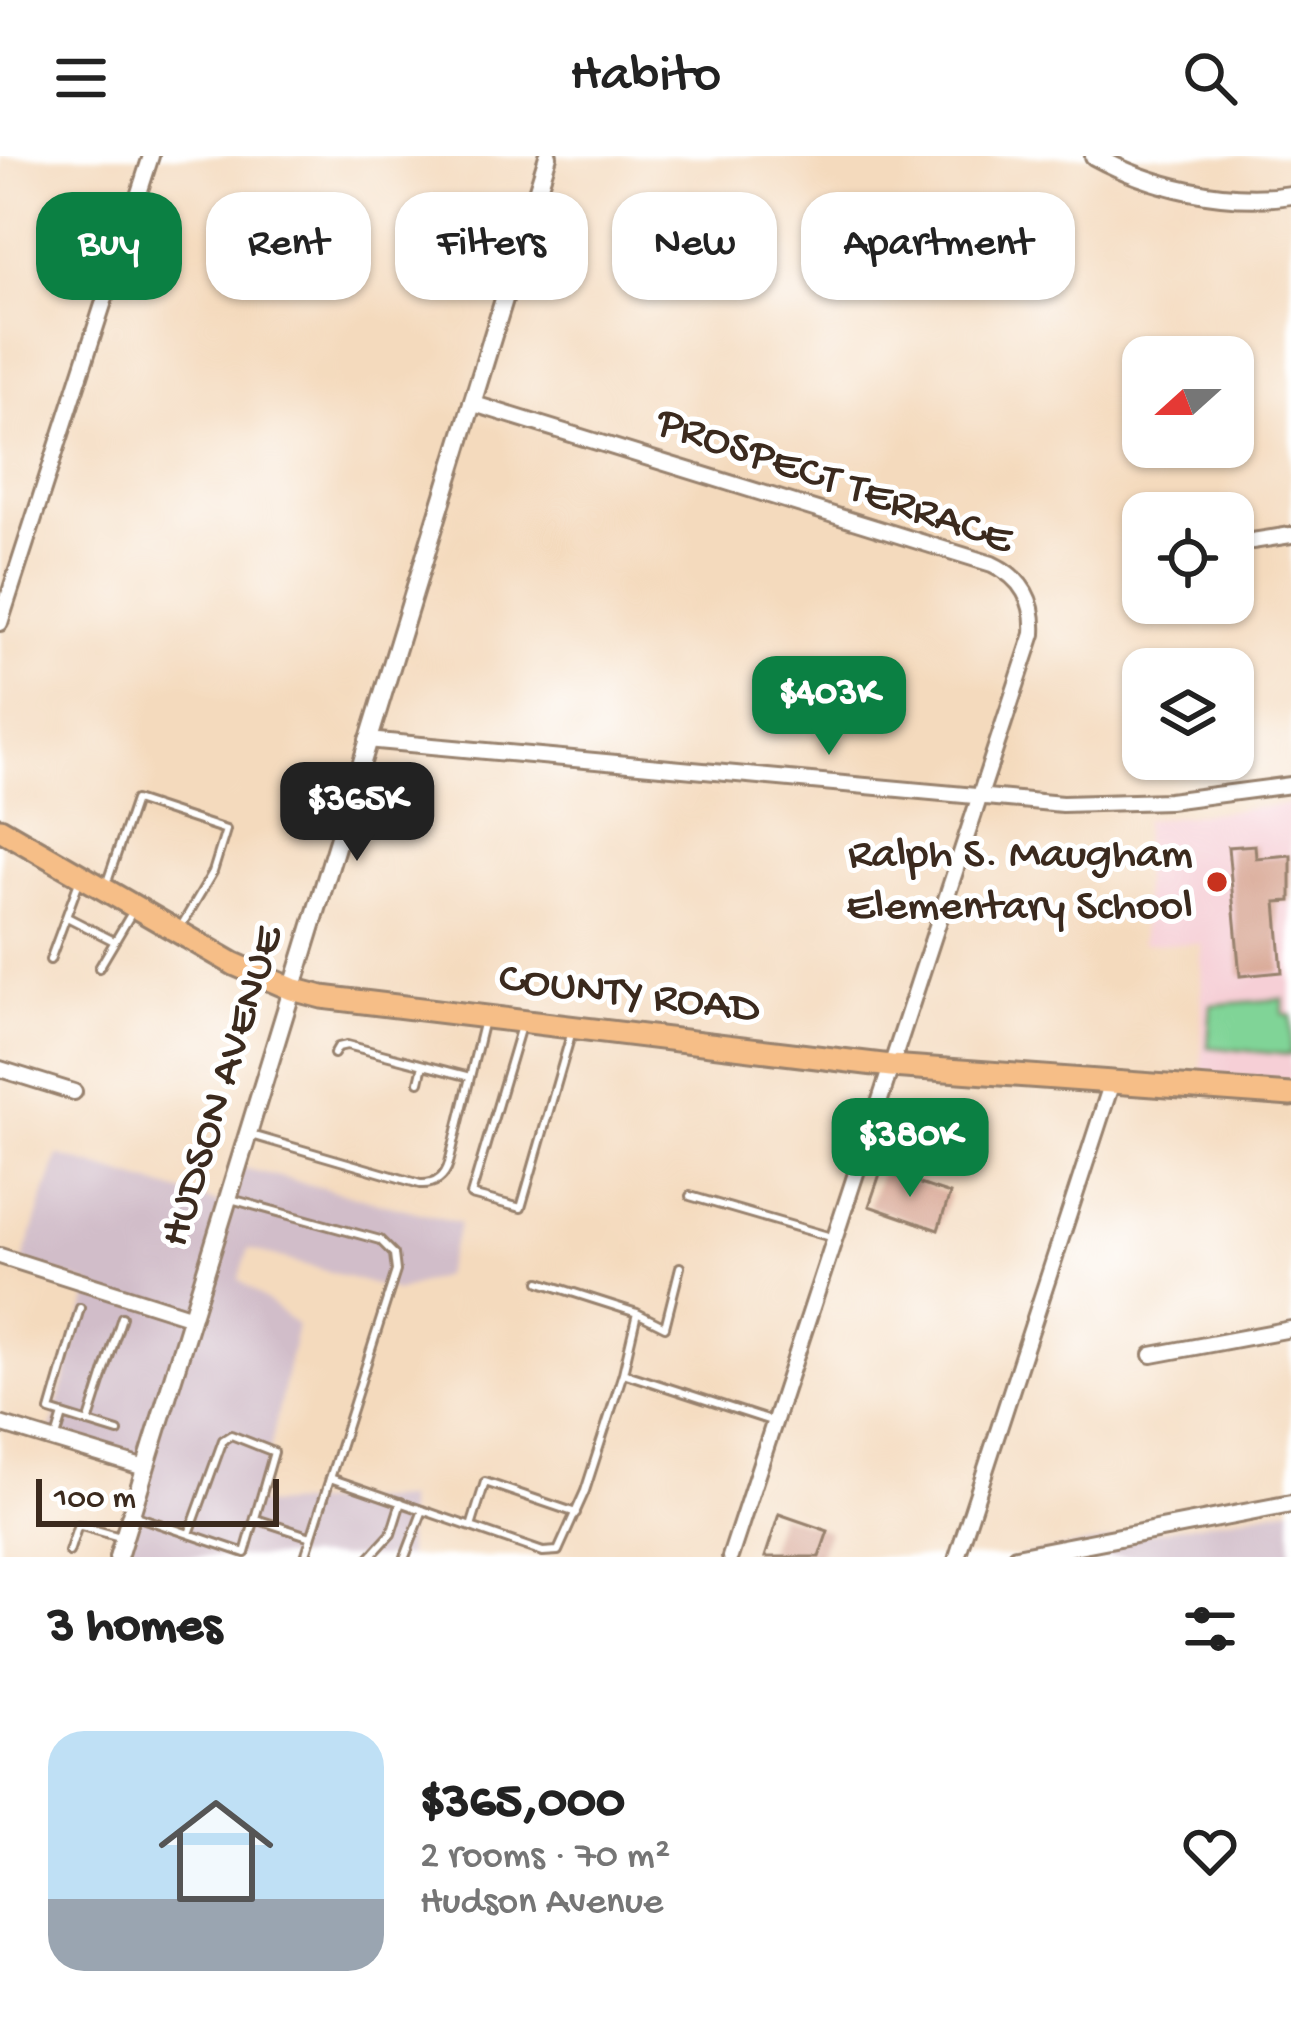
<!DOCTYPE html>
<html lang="en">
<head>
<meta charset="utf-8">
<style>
	:root { --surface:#fff; --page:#f2f2f2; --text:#222; --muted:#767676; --accent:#0b8043 }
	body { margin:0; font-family:"Gochi Hand",sans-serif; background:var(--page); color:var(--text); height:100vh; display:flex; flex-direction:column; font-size:45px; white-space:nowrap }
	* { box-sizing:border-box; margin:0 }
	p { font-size:39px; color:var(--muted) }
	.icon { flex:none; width:66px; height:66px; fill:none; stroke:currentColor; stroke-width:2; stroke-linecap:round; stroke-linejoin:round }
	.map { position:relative; height:1401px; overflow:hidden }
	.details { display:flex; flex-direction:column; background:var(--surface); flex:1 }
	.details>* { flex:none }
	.top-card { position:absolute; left:36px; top:36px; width:1221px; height:108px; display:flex; gap:24px }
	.needle { width:78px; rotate:249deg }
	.tools { position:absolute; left:1122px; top:180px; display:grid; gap:24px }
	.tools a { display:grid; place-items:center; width:132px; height:132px; border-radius:24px; background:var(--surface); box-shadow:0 3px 9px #0004; font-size:60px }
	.scale { position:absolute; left:36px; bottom:30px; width:243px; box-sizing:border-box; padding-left:12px; border:6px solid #3b2a1e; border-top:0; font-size:33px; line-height:42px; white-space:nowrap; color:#3b2a1e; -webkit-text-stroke:9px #fff; paint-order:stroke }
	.price { position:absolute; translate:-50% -102px; padding:0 27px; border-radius:24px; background:var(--accent); color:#fff; font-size:39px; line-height:78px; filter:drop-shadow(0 3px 6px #0008) }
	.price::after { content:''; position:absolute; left:50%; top:72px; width:36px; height:27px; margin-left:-18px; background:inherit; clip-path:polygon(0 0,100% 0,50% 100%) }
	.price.on { background:#222; color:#fff }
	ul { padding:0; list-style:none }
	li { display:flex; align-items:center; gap:36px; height:300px; padding:0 48px }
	li span { display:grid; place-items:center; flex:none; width:336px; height:240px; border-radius:36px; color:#555 }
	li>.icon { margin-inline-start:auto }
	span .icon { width:144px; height:144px; fill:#fffc; stroke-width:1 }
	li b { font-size:51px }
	h2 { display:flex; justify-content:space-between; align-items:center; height:144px; padding:0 48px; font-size:51px }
	.chip { padding:0 42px; border-radius:36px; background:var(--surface); box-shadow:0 3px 9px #0004; font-size:42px; line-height:108px }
	.chip.on { background:var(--accent); color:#fff }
	header { display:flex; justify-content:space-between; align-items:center; height:156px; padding:0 48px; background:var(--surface); font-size:54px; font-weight:600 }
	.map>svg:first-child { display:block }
	.built { fill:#f6cfd6 }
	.industrial { fill:#d1bdc9 }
	.green { fill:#80d497; stroke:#5e7f5a; stroke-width:3 }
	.building { fill:#d6a28e }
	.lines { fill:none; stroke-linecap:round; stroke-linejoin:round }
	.service-casing { stroke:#98826e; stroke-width:12 }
	.minor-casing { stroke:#98826e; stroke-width:20 }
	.tertiary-casing { stroke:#98826e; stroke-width:22 }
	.primary-casing { stroke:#98826e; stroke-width:27 }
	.service { stroke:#fff; stroke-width:6 }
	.minor { stroke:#fff; stroke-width:14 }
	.tertiary { stroke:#fff; stroke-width:16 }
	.primary { stroke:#f6be87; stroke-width:21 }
	.poi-dot { fill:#c8321e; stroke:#fff; stroke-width:4.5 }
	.labels { text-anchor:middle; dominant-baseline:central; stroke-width:10; stroke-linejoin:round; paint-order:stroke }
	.street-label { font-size:45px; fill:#3b2a1e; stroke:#fff }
	.poi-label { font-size:45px; fill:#3b2a1e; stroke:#fff; text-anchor:end }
</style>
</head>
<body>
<header><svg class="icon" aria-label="menu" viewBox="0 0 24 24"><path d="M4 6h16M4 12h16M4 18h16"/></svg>Habito<svg class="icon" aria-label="search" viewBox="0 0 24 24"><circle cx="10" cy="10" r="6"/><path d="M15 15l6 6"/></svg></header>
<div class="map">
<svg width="1291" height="1401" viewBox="0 0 1291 1401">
	<rect width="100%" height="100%" fill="#fff"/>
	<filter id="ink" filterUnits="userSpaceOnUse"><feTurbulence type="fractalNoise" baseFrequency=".00833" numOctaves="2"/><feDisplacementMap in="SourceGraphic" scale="24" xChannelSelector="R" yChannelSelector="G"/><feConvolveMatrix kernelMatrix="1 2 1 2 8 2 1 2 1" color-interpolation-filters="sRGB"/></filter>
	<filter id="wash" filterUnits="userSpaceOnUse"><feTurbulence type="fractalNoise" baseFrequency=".004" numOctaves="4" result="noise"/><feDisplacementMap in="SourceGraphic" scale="48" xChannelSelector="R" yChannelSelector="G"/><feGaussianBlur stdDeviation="2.7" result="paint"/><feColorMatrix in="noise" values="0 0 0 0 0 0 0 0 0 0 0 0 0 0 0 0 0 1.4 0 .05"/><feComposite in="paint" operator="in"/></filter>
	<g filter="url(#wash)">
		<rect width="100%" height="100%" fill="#f4dabd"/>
		<!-- built -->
		<path class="built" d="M1291 648V924L1202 919 1201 788H1142L1144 664Z"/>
		<!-- industrial -->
		<path class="industrial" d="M58 999 228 1050 240 1011 460 1067 443 1120 396 1135 249 1093 239 1123 297 1169 258 1349 406 1343 407 1400 412 1401H120L145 1309 49 1281 91 1129 23 1105Z
			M1291 1351V1401H1015Z"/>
		<!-- green -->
		<path class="green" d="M1283 843V858L1291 859V899L1208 891 1211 849Z"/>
		<g id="blocks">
			<!-- building -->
			<path class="building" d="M1255 689 1256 702 1291 699V745L1276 746 1282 816 1240 820 1228 691Z
				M881 1015 950 1038 938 1074 869 1050Z
				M779 1358 828 1375 819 1401H765Z"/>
		</g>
	</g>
	<g filter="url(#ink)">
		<use href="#blocks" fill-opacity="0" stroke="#98826e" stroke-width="3"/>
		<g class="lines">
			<defs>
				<path id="service" d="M107 726 135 644 226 674 213 716 180 772
					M67 761 112 784
					M50 804 80 723
					M99 812 134 753
					M521 870 471 1039 521 1052 572 875
					M334 898 338 891 347 889 470 921
					M419 926 423 909
					M251 979 420 1028C435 1029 445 1021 449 1007L483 868
					M690 1040 831 1081
					M231 1043 380 1084 394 1098 396 1115 305 1401
					M540 1126 637 1157 623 1217
					M637 1157 665 1171 680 1111
					M63 1259 50 1255 80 1152
					M88 1267 122 1161
					M56 1282 63 1259 118 1276
					M330 1322 543 1396 558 1395 585 1335 623 1217 774 1266
					M133 1359 245 1397
					M256 1363 311 1381
					M471 1371 485 1326 576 1357
					M189 1378 223 1284 231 1279 274 1296 245 1397
					M69 1396 78 1369 120 1381
					M370 1401 391 1378 401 1346
					M405 1401 423 1354"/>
				<path id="minor" d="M471 247 992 408C1022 422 1035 445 1033 478L730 1401
					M1233 388 1291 379
					M0 467 151 0
					M367 584 1062 648 1169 645 1291 629
					M0 913 74 936
					M0 1100 192 1161
					M1152 1199 1291 1173
					M0 1268 145 1312
					M957 1401 1111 929"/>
				<path id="tertiary" d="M1094 0C1151 31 1226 49 1291 39
					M118 1401 548 0
					M1016 1401 1291 1348"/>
				<path id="primary" d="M0 673 234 808 292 833 322 841 891 910 1291 939"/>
			</defs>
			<!-- service casing -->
			<use href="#service" class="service-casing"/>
			<!-- minor casing -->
			<use href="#minor" class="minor-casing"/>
			<!-- tertiary casing -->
			<use href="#tertiary" class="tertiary-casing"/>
			<!-- primary casing -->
			<use href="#primary" class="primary-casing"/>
			<!-- service -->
			<use href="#service" class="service"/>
			<!-- minor -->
			<use href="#minor" class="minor"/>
			<!-- tertiary -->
			<use href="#tertiary" class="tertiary"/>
			<!-- primary -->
			<use href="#primary" class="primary"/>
		</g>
	</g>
	<!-- markers -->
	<circle class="poi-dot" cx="1217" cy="726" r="12"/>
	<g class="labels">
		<!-- street labels -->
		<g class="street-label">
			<text transform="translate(834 327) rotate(19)">PROSPECT TERRACE</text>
			<text transform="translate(629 840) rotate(7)">COUNTY ROAD</text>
			<text transform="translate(224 931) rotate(-73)">HUDSON AVENUE</text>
		</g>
		<!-- poi labels -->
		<g class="poi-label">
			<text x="1193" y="700">Ralph S. Maugham<tspan x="1193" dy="52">Elementary School</tspan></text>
		</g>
	</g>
</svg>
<div class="tools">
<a><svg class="needle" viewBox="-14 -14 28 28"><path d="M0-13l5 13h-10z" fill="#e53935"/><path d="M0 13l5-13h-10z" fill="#767676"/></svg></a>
<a><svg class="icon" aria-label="locate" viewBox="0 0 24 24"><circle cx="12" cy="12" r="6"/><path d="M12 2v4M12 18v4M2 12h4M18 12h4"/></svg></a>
<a><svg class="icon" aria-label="layers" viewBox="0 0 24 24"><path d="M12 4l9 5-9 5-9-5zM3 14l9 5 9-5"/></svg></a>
</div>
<div class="scale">100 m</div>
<b class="price" style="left:829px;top:602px">$403K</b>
<b class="price on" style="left:357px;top:708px">$365K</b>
<b class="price" style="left:910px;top:1044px">$380K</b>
<div class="top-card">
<a class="chip on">Buy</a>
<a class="chip">Rent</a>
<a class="chip">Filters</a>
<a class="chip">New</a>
<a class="chip">Apartment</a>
</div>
</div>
<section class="details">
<h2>3 homes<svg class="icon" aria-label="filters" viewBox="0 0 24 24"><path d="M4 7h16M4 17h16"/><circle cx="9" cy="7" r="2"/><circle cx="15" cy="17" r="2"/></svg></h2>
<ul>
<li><span style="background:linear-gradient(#bfe0f5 70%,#9aa5b1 0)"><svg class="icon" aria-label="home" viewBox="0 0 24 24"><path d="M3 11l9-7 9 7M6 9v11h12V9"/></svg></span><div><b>$365,000</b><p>2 rooms · 70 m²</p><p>Hudson Avenue</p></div><svg class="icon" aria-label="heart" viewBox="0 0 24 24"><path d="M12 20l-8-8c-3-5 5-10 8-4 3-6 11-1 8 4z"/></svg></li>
</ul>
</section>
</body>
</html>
